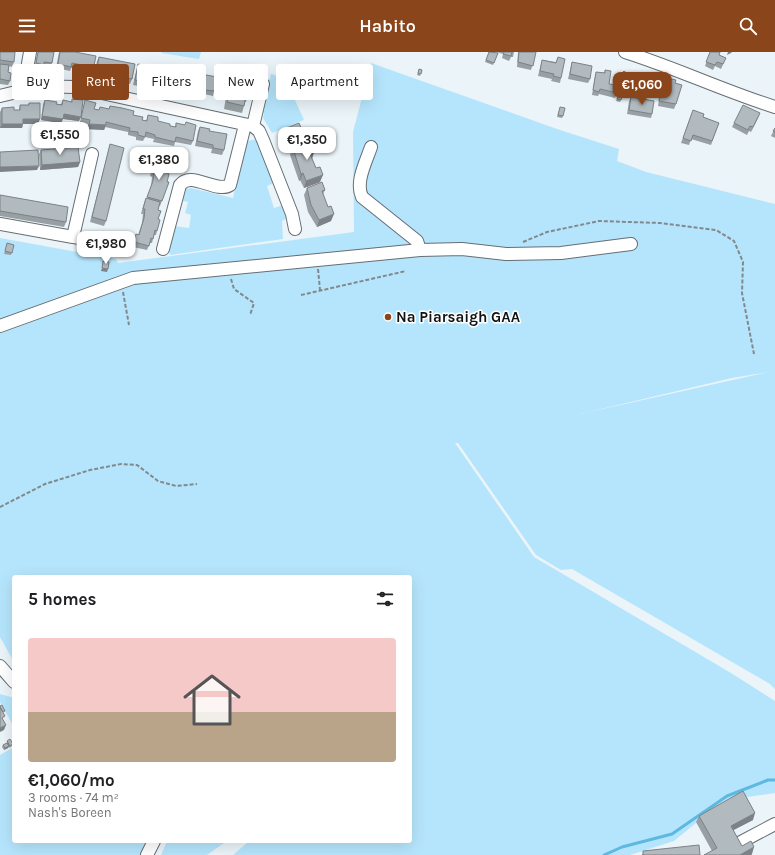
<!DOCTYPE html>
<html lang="en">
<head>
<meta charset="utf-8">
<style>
	:root { --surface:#fff; --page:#f6f6f6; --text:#202124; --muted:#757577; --accent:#8a451b }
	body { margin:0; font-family:Karla,sans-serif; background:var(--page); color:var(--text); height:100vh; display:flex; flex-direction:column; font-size:15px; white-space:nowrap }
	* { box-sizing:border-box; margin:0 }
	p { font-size:13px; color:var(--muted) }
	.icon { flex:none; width:22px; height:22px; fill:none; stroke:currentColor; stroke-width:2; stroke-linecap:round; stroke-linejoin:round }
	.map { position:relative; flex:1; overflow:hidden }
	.side { position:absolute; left:12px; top:523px; width:400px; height:268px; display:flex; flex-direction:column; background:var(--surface); border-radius:4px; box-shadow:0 4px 16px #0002 }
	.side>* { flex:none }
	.top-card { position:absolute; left:12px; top:12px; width:400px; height:36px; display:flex; gap:8px }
	.price { position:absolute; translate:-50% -34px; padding:0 9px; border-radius:8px; background:#fff; color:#222; font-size:13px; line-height:26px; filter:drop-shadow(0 1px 2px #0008) }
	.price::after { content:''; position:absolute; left:50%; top:24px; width:12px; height:9px; margin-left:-6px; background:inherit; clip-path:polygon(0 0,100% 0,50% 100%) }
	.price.active { background:var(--accent); color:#fff }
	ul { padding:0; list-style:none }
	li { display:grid; align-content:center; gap:8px; height:212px; padding:0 16px }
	li span { display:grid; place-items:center; height:124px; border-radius:4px; color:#555 }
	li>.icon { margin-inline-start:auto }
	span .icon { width:72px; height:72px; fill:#fffc; stroke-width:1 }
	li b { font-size:17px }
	h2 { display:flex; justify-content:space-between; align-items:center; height:48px; padding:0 16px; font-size:17px }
	.pill { padding:0 14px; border-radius:4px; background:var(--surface); box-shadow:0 4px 16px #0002; font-size:14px; line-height:36px }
	.pill.active { background:var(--accent); color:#fff }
	header { display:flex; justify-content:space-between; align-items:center; height:52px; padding:0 16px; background:var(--accent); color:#fff; font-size:18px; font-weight:600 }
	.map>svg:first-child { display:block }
	.green { fill:#b5e5fc; fill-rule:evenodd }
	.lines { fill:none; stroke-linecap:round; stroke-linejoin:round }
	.stream { stroke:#5db9e0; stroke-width:3 }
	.minor-casing { stroke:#666e72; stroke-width:14 }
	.path { stroke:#82898c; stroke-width:2; stroke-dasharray:4 2; stroke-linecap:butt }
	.minor { stroke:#fff; stroke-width:12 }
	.wall { fill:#98a0a4 }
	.shaded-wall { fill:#7c8286 }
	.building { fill:#b1babf; stroke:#7c8286 }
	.poi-dot { fill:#8a451b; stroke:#fff; stroke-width:1.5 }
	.labels { text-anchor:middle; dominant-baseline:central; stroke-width:3; stroke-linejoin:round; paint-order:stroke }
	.poi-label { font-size:15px; font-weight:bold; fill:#101314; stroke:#fff; text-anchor:start }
</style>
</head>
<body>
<header><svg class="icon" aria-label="menu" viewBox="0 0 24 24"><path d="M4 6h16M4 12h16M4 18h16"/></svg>Habito<svg class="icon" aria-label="search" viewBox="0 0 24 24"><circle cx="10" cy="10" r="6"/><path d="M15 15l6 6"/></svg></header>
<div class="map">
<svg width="775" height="803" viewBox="0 0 775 803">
	<rect width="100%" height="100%" fill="#eaf4f9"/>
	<!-- green -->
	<path class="green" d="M162 0H201L199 7 161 1Z
		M371 11 557 77 619 97 617 109 646 120 775 152V637L770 632 572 517 561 518 536 503 458 391H455L534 505 731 621 775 649V741L741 746 696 771 674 789 630 803H233L249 789H410V525H14V610L0 585V186L116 207 118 211 354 180 353 80ZM769 320 580 362 732 326Z
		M271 22 285 26 304 68 272 81 263 66 264 61H261Z
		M251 88H256L259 91 274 131 267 134 274 156 283 153 288 166 282 169 283 187 170 203 168 195 174 174 189 176 191 163 185 161 188 150 180 148 185 137 191 136 233 146 244 95 247 90Z
		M0 642 14 646V675L0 650Z
		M14 695V789H148L141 803H0V703Z
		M167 789H227L207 803H161Z"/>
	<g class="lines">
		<!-- stream -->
		<path class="stream" d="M604 803 622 795 672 782 727 744 768 728H775"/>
		<defs>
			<path id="minor" d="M625 0C676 16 724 39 775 55
				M263 32 253 74 259 79 263 88 292 162 295 177
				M26 37V23L30 0
				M0 44C27 37 47 34 74 35L253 74
				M371 95C366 110 355 130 362 145L417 189 420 198
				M0 172 73 185 92 102
				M73 185 111 193
				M163 197 180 133C191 118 216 142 230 133L245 73
				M0 274 133 226 420 198 462 197 506 202 561 201 631 192
				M0 614 14 630
				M741 790 775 772
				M147 803 154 789"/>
		</defs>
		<!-- minor casing -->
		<use href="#minor" class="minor-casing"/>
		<!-- path -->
		<path class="path" d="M523 190 547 180 599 169 660 171 716 178 734 189 743 210 742 241 754 302
			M318 217 320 238
			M231 227 234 237 254 251 250 263
			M123 240 129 273
			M301 243 406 219
			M0 455 45 432 90 418 121 412 137 413 158 429 176 434 197 432"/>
		<!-- minor -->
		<use href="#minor" class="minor"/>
	</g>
	<!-- wall -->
	<path class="wall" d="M0 0 14 10 12 15 9 14 8 20 10 29 8 33 0 32Z
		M38 0H54L52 11 50 16 43 15 42 17 34 16Z
		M59 0H75L93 18 91 23 80 21 81 18 71 16 70 19 56 16Z
		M489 0 498 1 493 13 485 10Z
		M496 0H514L513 5H511L509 9 502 6 503 2Z
		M518 0H536L531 18 517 15Z
		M710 0 726 6 721 17 715 14 713 18 705 14Z
		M99 5 132 27 130 32 112 28V25L108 24 106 28 94 25 97 9Z
		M558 5 561 26 560 31 551 29 552 27 538 24 542 8 556 10Z
		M572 10 590 27 588 31 568 27 571 14Z
		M138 12 168 36 166 40 153 38 154 34 144 32 143 35 133 33Z
		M233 15 248 43 246 50H245L242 61 224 57 226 45 229 39H231L233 31 229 30 231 22Z
		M338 16 359 23 352 45 331 38Z
		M419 17 422 18 420 24 417 23Z
		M605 18 609 32 617 41 615 46 599 42 598 44 592 43 595 24 596 20 604 21Z
		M175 20 205 26 206 23 214 39 213 44 204 42 203 45 183 41 182 45 169 42 173 24Z
		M621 22 629 26 625 30 620 25Z
		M675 31 676 52 674 57 658 54 660 40 661 35 663 36Z
		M619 40 623 42 620 50 616 49Z
		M631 45 652 62 651 66 627 62 629 49Z
		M72 47 79 69 63 67 61 71 41 68 43 52 45 48 56 52H61L63 48 71 50Z
		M85 48 94 57 99 58 109 57 110 54 133 63 142 68 146 69 148 63 158 69 170 74 175 75 176 71 193 89 191 93 175 90 174 94 153 90 154 87 145 85 143 89 136 88V85L128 83V80L105 75 104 78 87 77 88 72 80 70Z
		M29 51 38 72H23L22 76H0V60L2 56 14 58H19L20 53H28Z
		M560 55 563 64 562 66 557 65Z
		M693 58 703 65 719 71 711 93 691 87 689 93 681 91Z
		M760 61 751 80 749 79 747 83 732 75 734 71Z
		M200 75 209 79 224 98 222 103 211 101 212 97 195 94 198 79Z
		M775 76V86L771 84Z
		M284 77 306 88 304 91 314 100 312 106 320 130 304 136 300 128 299 129 290 103 292 99 288 101 281 84Z
		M110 92 106 169 104 174 90 170Z
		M41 98 80 110 78 115 40 118 39 102Z
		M154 109 167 121V130H169L160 154H159L158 158V167L157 179 156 183H154L152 191H150L147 198 133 195 136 182 138 183 142 171 143 162H141L144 151 146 146 147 147 151 134 152 125 150 124Z
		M307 136 325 138 323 142 331 169 317 175 308 160 304 143Z
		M0 143 66 170 64 175 0 164Z
		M7 191 14 193 11 203 4 202Z
		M7 689 13 692 12 694 9 696 8 694V696L4 698 2 695 3 693 7 691Z
		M699 764 753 768 733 778 742 794 752 802 751 803H704L712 799 696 770Z"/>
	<!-- shaded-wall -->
	<path class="shaded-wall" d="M728 0H732L731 1 727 3Z
		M760 61 758 66 751 80 753 75Z
		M64 62 81 65 79 69 63 67 61 71 41 68 42 64Z
		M23 67H40L38 72H23L22 76H0L2 72Z
		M89 72 106 73 104 78 87 77Z
		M306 88 303 95 293 96 292 99 288 101 291 94Z
		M314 100 312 107 310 102Z
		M80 110 78 115 40 118 42 113Z
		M39 114 37 118 0 120V115Z
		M303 121 300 128 299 129 301 122Z
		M323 123 320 130 304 136 306 129Z
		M334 162 331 169 317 175 319 168Z
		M102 216 108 217 107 220 101 219Z
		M6 673 4 678 0 680V676Z
		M9 694 8 696 4 698 5 696Z
		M755 761 753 768 728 781 731 774Z
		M754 795 752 802 751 803H740Z"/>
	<!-- building -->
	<path class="building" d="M0 0H15L14 10 0 8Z
		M38 0H54L52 11 44 10V13L36 11Z
		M60 0H75L96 4 93 18 82 16V13L72 11 71 15 58 12Z
		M489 0 498 1 494 11 486 8Z
		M504 0H512L511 4 503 2Z
		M519 0H536L533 14 518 10Z
		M710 0H720L719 3 726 6 723 12 717 10 715 13 706 10Z
		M99 5 135 12 132 27 113 23 114 20 109 19 108 23 96 21Z
		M558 5 565 7 561 26 553 24 554 22 540 19 542 8 556 11Z
		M572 10 592 14 590 27 570 22Z
		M0 12 9 13 8 20 11 21 10 29 0 27Z
		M138 12 172 19 168 36 155 33 156 29 145 27V30L135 28Z
		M233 15 251 18 248 43H246L244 54 227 50 229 39H233L236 24 232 23Z
		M338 16 359 23 353 40 332 34Z
		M419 17 422 18 421 22 418 21Z
		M605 18 611 19 609 32 618 33 617 41 600 37 599 40 593 38 596 20 605 21Z
		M624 19 630 24 626 27 621 22Z
		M175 20 205 26 206 23 217 25 214 39 205 38V40L184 36V40L171 37Z
		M667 26 676 28 675 31 682 33 676 52 659 49 661 35 663 36Z
		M619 40 623 42 621 48 617 47Z
		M631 45 654 49 652 62 629 58Z
		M72 47 83 48 81 65 64 62 63 67 42 64 45 48 57 50 56 52 62 53 63 48 72 50Z
		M85 48 96 51 94 57 99 58 100 55 109 57 110 54 122 56 134 59 133 63 143 65 142 68 147 69 148 63 158 65V69L170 72V74L176 75V71L185 73 186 70 196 73 193 89 176 85 175 90 155 85V83L146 80 145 85 138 83V80L129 79 130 76 106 70V73L89 72 90 68 81 66Z
		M29 51H40V67H23V72H2V56L14 55V58H20V53H29Z
		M743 53 760 61 753 75 750 74 748 78 734 71Z
		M560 55 565 56 563 64 558 63Z
		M693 58 704 62 703 65 719 71 712 89 693 83 691 89 683 86Z
		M299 71 306 88 291 94 284 77Z
		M200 75 210 77 209 79 227 82 224 98 213 96V93L197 89Z
		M775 76V80L773 79Z
		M310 89 314 100 310 102 316 116 320 115 323 123 306 129 303 121 301 122 293 96Z
		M110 92 124 96 106 169 92 165Z
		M78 95 80 110 42 113 41 98Z
		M38 98 39 114 0 115V100Z
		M154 109 169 113 167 121 169 122 167 130H169L162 149 147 145 153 129 154 120H152Z
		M322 130 325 138 322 139 328 155 331 154 334 162 319 168 311 153 307 136Z
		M0 143 68 155 66 170 0 159Z
		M146 146 160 150 158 158 161 159 158 167 160 168 157 179 155 178 153 187 151 186 149 194 134 190 136 182 139 183 144 166 145 157H143Z
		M7 191 14 193 12 201 5 199Z
		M103 209 109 210 108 217 102 216Z
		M2 653 5 659 3 660 0 655V654Z
		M0 655 5 664 2 666 6 673 0 676Z
		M10 687 13 692 10 694 7 689Z
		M7 691 9 694 5 696 3 693Z
		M743 739 755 761 731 774 742 794 751 789 754 795 740 803H704L717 796 699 764Z
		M699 793 700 803H642H643V799Z"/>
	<!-- markers -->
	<circle class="poi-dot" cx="388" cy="265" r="4"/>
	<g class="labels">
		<!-- poi labels -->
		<g class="poi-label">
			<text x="396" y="265">Na Piarsaigh GAA</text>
		</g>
	</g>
</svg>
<b class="price active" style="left:642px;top:54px">€1,060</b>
<b class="price" style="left:60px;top:104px">€1,550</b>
<b class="price" style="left:307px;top:109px">€1,350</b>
<b class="price" style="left:159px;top:129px">€1,380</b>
<b class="price" style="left:106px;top:213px">€1,980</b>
<div class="top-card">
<a class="pill">Buy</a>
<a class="pill active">Rent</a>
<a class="pill">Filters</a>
<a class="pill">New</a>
<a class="pill">Apartment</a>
</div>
<section class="side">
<h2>5 homes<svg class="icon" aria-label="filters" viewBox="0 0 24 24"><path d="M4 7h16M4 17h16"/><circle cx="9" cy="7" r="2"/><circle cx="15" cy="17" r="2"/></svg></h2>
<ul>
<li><span style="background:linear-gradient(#f6c9c9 60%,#b9a48a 0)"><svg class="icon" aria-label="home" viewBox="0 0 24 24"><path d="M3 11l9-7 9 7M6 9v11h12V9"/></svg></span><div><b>€1,060/mo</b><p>3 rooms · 74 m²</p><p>Nash's Boreen</p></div></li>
</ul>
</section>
</div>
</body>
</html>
